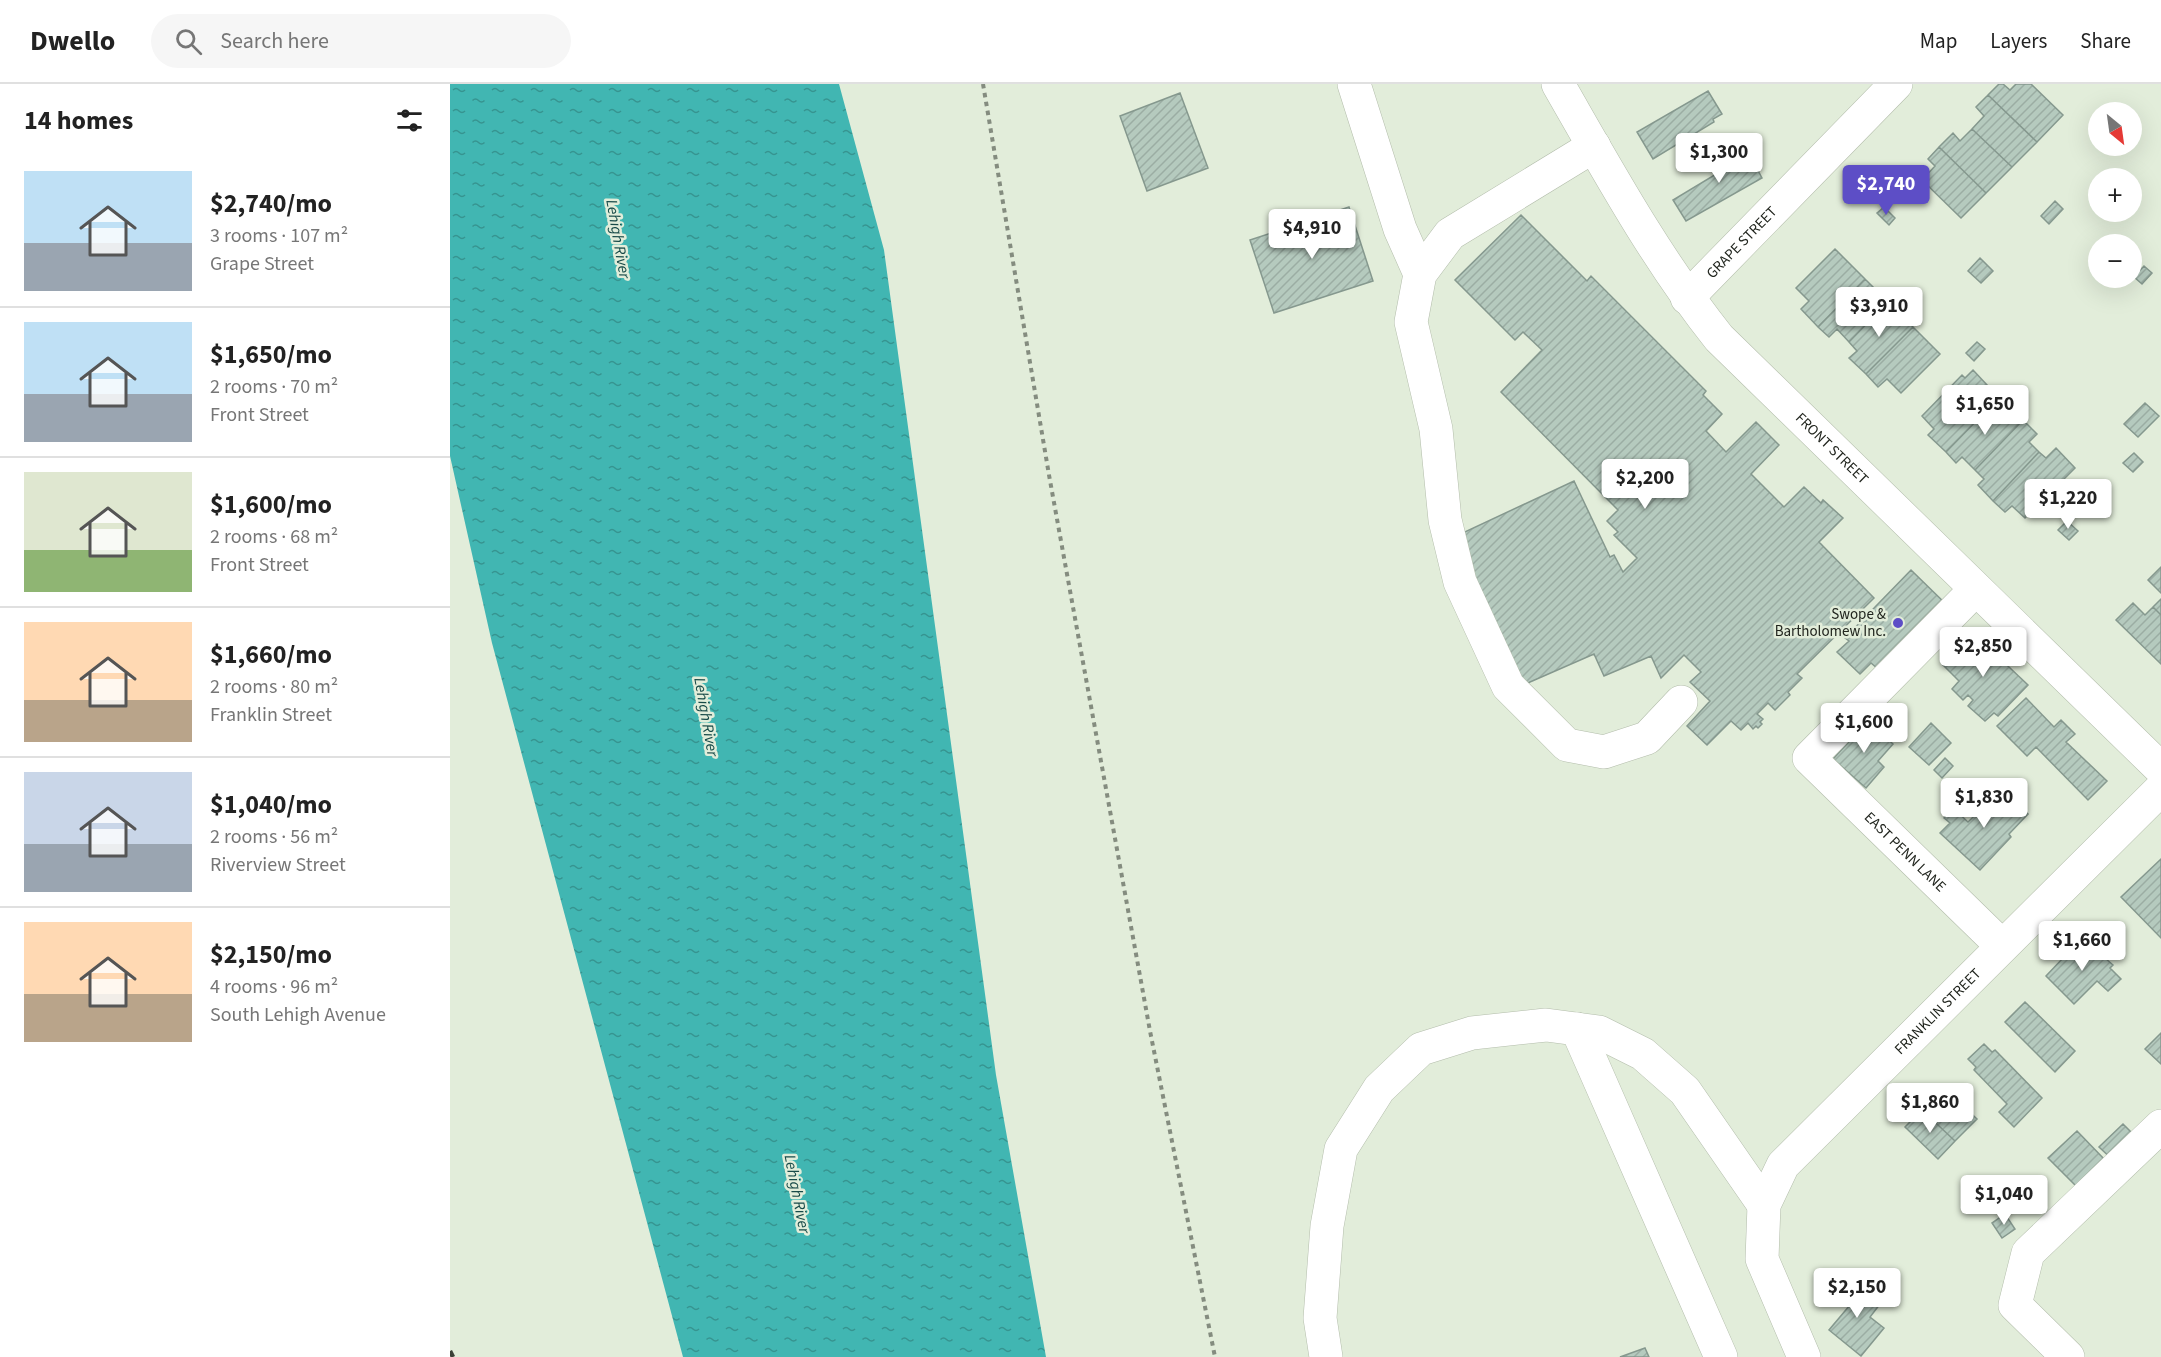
<!DOCTYPE html>
<html lang="en">
<head>
<meta charset="utf-8">
<style>
	:root { --surface:#fff; --page:#f6f6f6; --text:#222; --muted:#767676; --line:#e0e0e0; --accent:#5d4ec6 }
	body { margin:0; font-family:"Source Sans 3",sans-serif; background:var(--page); color:var(--text); height:100vh; display:flex; flex-direction:column; font-size:22px; white-space:nowrap }
	* { box-sizing:border-box; margin:0 }
	p { font-size:20px; color:var(--muted) }
	.icon { flex:none; width:33px; height:33px; fill:none; stroke:currentColor; stroke-width:2; stroke-linecap:round; stroke-linejoin:round }
	.map { position:relative; flex:1; overflow:hidden }
	.panel { display:flex; flex-direction:column; background:var(--surface); width:450px }
	.panel>* { flex:none }
	.needle { width:39px; rotate:151deg }
	.controls { position:absolute; left:1638px; top:18px; display:grid; gap:12px }
	.controls a { display:grid; place-items:center; width:54px; height:54px; border-radius:50%; background:var(--surface); box-shadow:0 6px 24px #0002; font-size:30px }
	.price { position:absolute; translate:-50% -51px; padding:0 14px; border-radius:6px; background:#fff; color:#222; font-size:20px; line-height:39px; filter:drop-shadow(0 2px 3px #0008) }
	.price::after { content:''; position:absolute; left:50%; top:36px; width:18px; height:14px; margin-left:-9px; background:inherit; clip-path:polygon(0 0,100% 0,50% 100%) }
	.price.current { background:var(--accent); color:#fff }
	ul { padding:0; list-style:none }
	li { display:flex; align-items:center; gap:18px; height:150px; padding:0 24px }
	li+li { border-top:2px solid var(--line) }
	li span { display:grid; place-items:center; flex:none; width:168px; height:120px; border-radius:0px; color:#555 }
	li>.icon { margin-inline-start:auto }
	span .icon { width:72px; height:72px; fill:#fffc; stroke-width:1 }
	li b { font-size:26px }
	h2 { display:flex; justify-content:space-between; align-items:center; height:72px; padding:0 24px; font-size:26px }
	header { display:flex; align-items:center; gap:36px; box-sizing:border-box; height:84px; padding:0 30px; background:var(--surface); border-bottom:2px solid var(--line) }
	header strong { font-size:28px }
	nav { display:flex; gap:33px; margin-inline-start:auto; font-size:21px }
	.search { width:420px; height:54px; background:var(--page); display:flex; align-items:center; gap:15px; box-sizing:border-box; padding:0 21px; border-radius:33px; color:var(--muted); font-size:22px }
	main { display:flex; flex:1; min-height:0 }
	.map>svg:first-child { display:block }
	.water { fill:url(#water-ripples) }
	.building { fill:url(#building-hatch); stroke:#85988e; stroke-width:1.5 }
	.lines { fill:none; stroke-linecap:round; stroke-linejoin:round }
	.minor-casing { stroke:#b3bdab; stroke-width:34 }
	.path { stroke:#848c7f; stroke-width:4; stroke-dasharray:4.5 4.5; stroke-linecap:butt }
	.minor { stroke:#fff; stroke-width:33 }
	.rail { stroke:#3c4138; stroke-width:4.5; stroke-dasharray:10 10; stroke-linecap:butt }
	.poi-dot { fill:#5d4ec6; stroke:#e2edda; stroke-width:2 }
	.labels { text-anchor:middle; dominant-baseline:central; stroke-width:5; stroke-linejoin:round; paint-order:stroke }
	.street-label { font-size:15px; fill:#21251e; stroke:#e2edda }
	.poi-label { font-size:15px; fill:#21251e; stroke:#e2edda; text-anchor:end }
	.water-label { font-size:16px; font-style:italic; fill:#174a48; stroke:#e2edda }
</style>
</head>
<body>
<header>
<strong>Dwello</strong>
<div class="search"><svg class="icon" aria-label="search" viewBox="0 0 24 24"><circle cx="10" cy="10" r="6"/><path d="M15 15l6 6"/></svg>Search here</div>
<nav><a>Map</a><a>Layers</a><a>Share</a></nav>
</header>
<main>
<section class="panel">
<h2>14 homes<svg class="icon" aria-label="filters" viewBox="0 0 24 24"><path d="M4 7h16M4 17h16"/><circle cx="9" cy="7" r="2"/><circle cx="15" cy="17" r="2"/></svg></h2>
<ul>
<li><span style="background:linear-gradient(#bfe0f5 60%,#9aa5b1 0)"><svg class="icon" aria-label="home" viewBox="0 0 24 24"><path d="M3 11l9-7 9 7M6 9v11h12V9"/></svg></span><div><b>$2,740/mo</b><p>3 rooms · 107 m²</p><p>Grape Street</p></div></li>
<li><span style="background:linear-gradient(#bfe0f5 60%,#9aa5b1 0)"><svg class="icon" aria-label="home" viewBox="0 0 24 24"><path d="M3 11l9-7 9 7M6 9v11h12V9"/></svg></span><div><b>$1,650/mo</b><p>2 rooms · 70 m²</p><p>Front Street</p></div></li>
<li><span style="background:linear-gradient(#dfe7d0 65%,#8fb573 0)"><svg class="icon" aria-label="home" viewBox="0 0 24 24"><path d="M3 11l9-7 9 7M6 9v11h12V9"/></svg></span><div><b>$1,600/mo</b><p>2 rooms · 68 m²</p><p>Front Street</p></div></li>
<li><span style="background:linear-gradient(#ffd9b3 65%,#b9a48a 0)"><svg class="icon" aria-label="home" viewBox="0 0 24 24"><path d="M3 11l9-7 9 7M6 9v11h12V9"/></svg></span><div><b>$1,660/mo</b><p>2 rooms · 80 m²</p><p>Franklin Street</p></div></li>
<li><span style="background:linear-gradient(#c9d6e8 60%,#9aa5b1 0)"><svg class="icon" aria-label="home" viewBox="0 0 24 24"><path d="M3 11l9-7 9 7M6 9v11h12V9"/></svg></span><div><b>$1,040/mo</b><p>2 rooms · 56 m²</p><p>Riverview Street</p></div></li>
<li><span style="background:linear-gradient(#ffd9b3 60%,#b9a48a 0)"><svg class="icon" aria-label="home" viewBox="0 0 24 24"><path d="M3 11l9-7 9 7M6 9v11h12V9"/></svg></span><div><b>$2,150/mo</b><p>4 rooms · 96 m²</p><p>South Lehigh Avenue</p></div></li>
</ul>
</section>
<div class="map">
<svg width="1711" height="1273" viewBox="0 0 1711 1273">
	<defs>
		<pattern id="water-ripples" width="26" height="14" patternUnits="userSpaceOnUse" patternTransform="scale(1.5)"><rect width="26" height="14" fill="#41b6b2"/><path d="M2 4q2-2 4 0t4 0M15 11q2-2 4 0t4 0" fill="none" stroke="#369490"/></pattern>
		<pattern id="building-hatch" width="6" height="6" patternUnits="userSpaceOnUse" patternTransform="scale(1.5)"><rect width="6" height="6" fill="#b5cabe"/><path d="M-1 1l2-2M0 6l6-6M5 7l2-2" fill="none" stroke="#9bada3"/></pattern>
	</defs>
	<rect width="100%" height="100%" fill="#e2edda"/>
	<!-- water -->
	<path class="water" d="M0 0H389L434 166 546 991 596 1273H233L42 559 0 372Z"/>
	<!-- building -->
	<path class="building" d="M1549 0H1553L1560 6 1566 0H1581L1613 31 1587 58 1538 11Z
		M1258 7 1272 30 1263 35 1264 38 1203 75 1187 48Z
		M730 9 758 84 697 107 670 32Z
		M1538 11 1587 58 1562 83 1522 45 1534 32 1526 23Z
		M1522 45 1562 83 1536 109 1489 63 1503 49 1510 57Z
		M1288 62 1295 75 1300 72 1312 94 1236 137 1223 116 1268 89 1261 77Z
		M1489 63 1536 109 1511 134 1472 96 1485 82 1478 75Z
		M1605 117 1613 125 1599 140 1591 132Z
		M899 123 923 197 824 229 800 156Z
		M1434 123 1445 134 1439 141 1427 129Z
		M1071 131 1137 197 1141 192 1256 307 1253 311 1272 330 1256 347 1276 368 1306 338 1329 361 1301 390 1334 423 1354 403 1371 419 1373 416 1393 434 1369 458 1424 514 1347 590 1352 594 1338 608 1340 611 1325 626 1318 619 1307 630 1313 635 1310 638 1312 640 1308 644 1306 642 1303 645 1298 639 1291 646 1281 637 1257 661 1237 642 1260 617 1240 598 1251 588 1234 571 1211 594 1201 572 1154 592 1144 570 1071 602 1006 452 1124 397 1160 473 1164 471 1173 488 1187 474 1164 451 1168 448 1157 437 1168 426 1051 308 1092 266 1073 248 1065 256 1005 196Z
		M1385 165 1415 195 1368 243 1351 225 1359 217 1346 204Z
		M1530 174 1543 187 1531 199 1518 187Z
		M1694 182 1702 189 1692 200 1684 193Z
		M1415 195 1438 218 1399 258 1387 245 1379 253 1368 243Z
		M1438 218 1463 243 1416 290 1399 274 1407 267 1399 258Z
		M1463 243 1490 270 1451 309 1437 295 1428 303 1416 290Z
		M1527 258 1535 265 1524 277 1516 269Z
		M1523 286 1538 302 1531 310 1542 321 1496 368 1478 351 1484 345 1472 332 1512 291 1515 294Z
		M1695 319 1709 332 1688 353 1674 340Z
		M1557 320 1573 336 1525 386 1512 373 1506 379 1496 368 1542 321 1549 328Z
		M1573 336 1587 350 1579 358 1589 368 1543 417 1528 401 1534 395 1525 386Z
		M1606 364 1625 384 1575 434 1562 422 1555 428 1543 417 1589 368 1596 374Z
		M1684 369 1693 378 1683 388 1673 379Z
		M1617 437 1628 447 1619 456 1608 446Z
		M1711 483V509L1698 496Z
		M1461 486 1501 525 1435 591 1421 579 1410 590 1387 568 1399 557 1395 554Z
		M1711 515V531L1703 523Z
		M1683 519 1695 531 1703 523 1711 531V580L1666 536Z
		M1522 548 1578 601 1548 632 1544 629 1535 637 1518 622 1523 616 1518 611 1513 616 1502 605 1509 597 1492 580Z
		M1576 614 1604 643 1611 636 1625 650 1616 658 1657 697 1638 716 1586 663 1577 672 1547 642Z
		M1418 637 1443 660 1428 677 1434 683 1416 704 1383 675Z
		M1481 639 1501 659 1479 681 1459 663Z
		M1495 674 1503 682 1492 694 1484 686Z
		M1552 705 1578 730 1559 750 1561 753 1530 786 1490 749 1500 739 1494 734 1503 724 1518 738Z
		M1711 775V854L1671 813Z
		M1632 854 1663 881 1660 884 1671 895 1658 907 1647 897 1624 920 1596 892Z
		M1575 918 1625 967 1605 988 1555 938Z
		M1711 949V980L1695 965Z
		M1534 960 1542 968 1545 966 1592 1014 1564 1043 1549 1028 1557 1020 1524 986 1526 983 1518 975Z
		M1494 1004 1527 1035 1505 1057 1472 1026Z
		M1472 1026 1505 1057 1488 1075 1455 1043Z
		M1673 1040 1688 1055 1665 1078 1649 1063Z
		M1627 1047 1655 1076 1627 1103 1598 1074Z
		M1555 1130 1565 1145 1552 1154 1542 1139Z
		M1398 1194 1430 1220 1420 1233 1434 1244 1411 1272 1379 1246 1400 1221 1386 1209Z
		M1195 1264 1199 1273H1170Z"/>
	<g class="lines">
		<defs>
			<g id="minor">
				<path d="M904 0 950 145 970 190"/>
				<path id="s1" d="M1108 0C1158 87 1206 175 1269 254L1711 685"/>
				<path d="M1144 62 1000 150 970 190 961 238 986 345 995 436 1010 498 1058 602 1117 661 1154 668 1197 654 1231 618"/>
				<path id="s2" d="M1237 214 1446 0"/>
				<path id="s3" d="M1526 505 1359 674 1552 862"/>
				<path d="M1127 945 1271 1273"/>
				<path d="M876 1273 870 1234 877 1142 891 1065 929 1005 971 965 1022 949 1096 941 1149 948 1193 970 1235 1007 1314 1121"/>
				<path id="s4" d="M1354 1273 1312 1175 1314 1121 1333 1081 1711 705"/>
				<path d="M1618 1273 1565 1221 1578 1169 1711 1042"/>
			</g>
		</defs>
		<!-- minor casing -->
		<use href="#minor" class="minor-casing"/>
		<!-- path -->
		<path class="path" d="M533 0 599 391 700 947 765 1273"/>
		<!-- minor -->
		<use href="#minor" class="minor"/>
		<!-- rail -->
		<path class="rail" d="M0 1267 3 1273"/>
	</g>
	<!-- markers -->
	<circle class="poi-dot" cx="1448" cy="539" r="6"/>
	<g class="labels">
		<!-- street labels -->
		<g class="street-label">
			<text stroke="none"><textPath href="#s2" startOffset="78">GRAPE STREET</textPath></text>
			<text stroke="none"><textPath href="#s1" startOffset="459">FRONT STREET</textPath></text>
			<text stroke="none"><textPath href="#s3" startOffset="372">EAST PENN LANE</textPath></text>
			<text stroke="none"><textPath href="#s4" startOffset="423">FRANKLIN STREET</textPath></text>
		</g>
		<!-- poi labels -->
		<g class="poi-label">
			<text x="1436" y="530">Swope &amp;<tspan x="1436" dy="17">Bartholomew Inc.</tspan></text>
		</g>
		<!-- water labels -->
		<g class="water-label">
			<text transform="translate(168 155) rotate(80)">Lehigh River</text>
			<text transform="translate(256 633) rotate(80)">Lehigh River</text>
			<text transform="translate(347 1110) rotate(79)">Lehigh River</text>
		</g>
	</g>
</svg>
<div class="controls">
<a><svg class="needle" viewBox="-14 -14 28 28"><path d="M0-13l5 13h-10z" fill="#e53935"/><path d="M0 13l5-13h-10z" fill="#767676"/></svg></a>
<a>+</a>
<a>−</a>
</div>
<b class="price" style="left:1269px;top:100px">$1,300</b>
<b class="price current" style="left:1436px;top:132px">$2,740</b>
<b class="price" style="left:862px;top:176px">$4,910</b>
<b class="price" style="left:1429px;top:254px">$3,910</b>
<b class="price" style="left:1535px;top:352px">$1,650</b>
<b class="price" style="left:1195px;top:426px">$2,200</b>
<b class="price" style="left:1618px;top:446px">$1,220</b>
<b class="price" style="left:1533px;top:594px">$2,850</b>
<b class="price" style="left:1414px;top:670px">$1,600</b>
<b class="price" style="left:1534px;top:745px">$1,830</b>
<b class="price" style="left:1632px;top:888px">$1,660</b>
<b class="price" style="left:1480px;top:1050px">$1,860</b>
<b class="price" style="left:1554px;top:1142px">$1,040</b>
<b class="price" style="left:1407px;top:1235px">$2,150</b>
</div>
</main>
</body>
</html>
